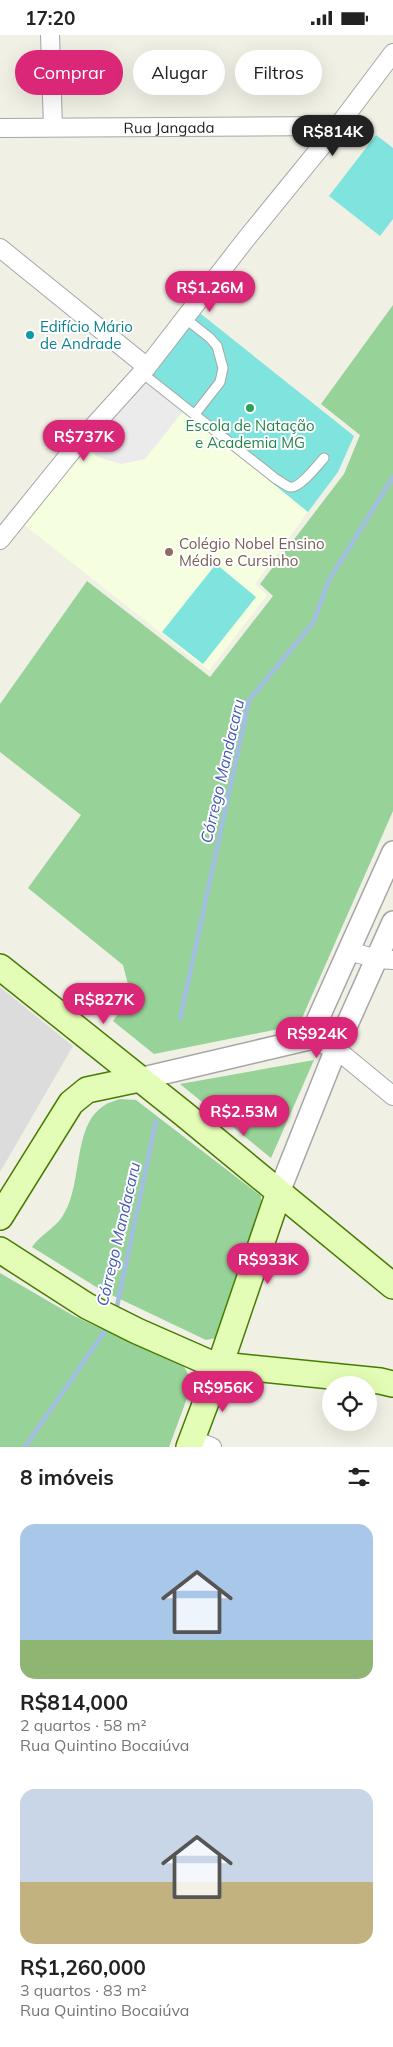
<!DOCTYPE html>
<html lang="pt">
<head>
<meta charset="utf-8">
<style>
	:root { --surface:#fff; --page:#f6f6f6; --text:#222; --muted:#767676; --accent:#db2777 }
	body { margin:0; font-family:Mulish,sans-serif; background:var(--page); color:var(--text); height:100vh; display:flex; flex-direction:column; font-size:19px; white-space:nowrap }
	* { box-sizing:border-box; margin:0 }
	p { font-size:16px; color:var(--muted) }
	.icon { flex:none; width:28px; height:28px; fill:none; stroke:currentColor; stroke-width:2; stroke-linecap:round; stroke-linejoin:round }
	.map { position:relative; height:1412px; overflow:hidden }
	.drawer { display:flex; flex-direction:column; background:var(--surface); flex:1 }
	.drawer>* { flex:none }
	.banner { position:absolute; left:15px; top:15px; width:364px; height:45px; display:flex; gap:10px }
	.fabs { position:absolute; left:322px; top:1341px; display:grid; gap:10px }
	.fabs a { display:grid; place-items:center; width:55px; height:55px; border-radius:50%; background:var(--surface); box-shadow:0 5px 20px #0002; font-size:25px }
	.price { position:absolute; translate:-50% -42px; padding:0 11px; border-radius:18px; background:var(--accent); color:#fff; font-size:16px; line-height:32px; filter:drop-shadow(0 1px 2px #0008) }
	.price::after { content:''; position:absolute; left:50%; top:30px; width:15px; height:11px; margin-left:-8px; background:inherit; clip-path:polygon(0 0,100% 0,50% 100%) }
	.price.active { background:#222; color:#fff }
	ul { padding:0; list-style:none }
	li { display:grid; align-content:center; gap:10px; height:265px; padding:0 20px }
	li span { display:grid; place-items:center; height:155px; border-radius:15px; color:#555 }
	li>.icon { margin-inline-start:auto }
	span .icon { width:90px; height:90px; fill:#fffc; stroke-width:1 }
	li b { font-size:21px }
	h2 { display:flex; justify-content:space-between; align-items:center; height:60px; padding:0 20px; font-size:21px }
	.tag { padding:0 18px; border-radius:22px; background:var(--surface); box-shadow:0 5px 20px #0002; font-size:18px; line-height:45px }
	.tag.active { background:var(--accent); color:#fff }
	.status { display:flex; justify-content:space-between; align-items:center; height:35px; padding:0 25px; background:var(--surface); direction:ltr }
	.status svg { height:14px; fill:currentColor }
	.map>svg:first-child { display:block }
	.residential { fill:#dddcdc }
	.education { fill:#f5ffdf }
	.forest { fill:#97d298 }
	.pitch { fill:#7ee4dd }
	.parking { fill:#ebebeb }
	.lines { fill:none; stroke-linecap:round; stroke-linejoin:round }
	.stream { stroke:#a2bfe1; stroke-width:4.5 }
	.service-casing { stroke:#a6a6a6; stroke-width:11 }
	.minor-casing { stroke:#a6a6a6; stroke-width:20 }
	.tertiary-casing { stroke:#a6a6a6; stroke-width:24 }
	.secondary-casing { stroke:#477c00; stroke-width:28 }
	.service { stroke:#fff; stroke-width:9 }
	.minor { stroke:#fff; stroke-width:18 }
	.tertiary { stroke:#fff; stroke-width:21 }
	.secondary { stroke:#e3fdb6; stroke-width:25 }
	.culture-dot { fill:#0f9aa8; stroke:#fff; stroke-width:2 }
	.leisure-dot { fill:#2e9e5b; stroke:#fff; stroke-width:2 }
	.education-dot { fill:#8d6e63; stroke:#fff; stroke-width:2 }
	.labels { text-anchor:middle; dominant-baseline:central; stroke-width:4; stroke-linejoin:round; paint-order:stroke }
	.street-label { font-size:15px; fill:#1f1f1f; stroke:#fff }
	.culture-label { font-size:15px; fill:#0d838f; stroke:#fff; text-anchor:start }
	.leisure-label { font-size:15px; fill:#27864d; stroke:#fff }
	.education-label { font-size:15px; fill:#785e54; stroke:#fff; text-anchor:start }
	.water-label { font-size:16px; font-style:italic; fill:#4559b5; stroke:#fff }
</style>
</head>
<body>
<div class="status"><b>17:20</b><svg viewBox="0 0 49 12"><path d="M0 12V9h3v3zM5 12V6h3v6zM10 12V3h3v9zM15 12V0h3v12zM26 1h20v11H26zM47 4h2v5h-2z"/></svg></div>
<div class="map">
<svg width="393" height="1412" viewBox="0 0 393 1412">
	<rect width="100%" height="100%" fill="#f0f0e5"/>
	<!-- residential -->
	<path class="residential" d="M0 952 73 1011 0 1137Z"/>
	<!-- education -->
	<path class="education" d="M136 337 308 477 255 549 267 560 209 636 18 485Z"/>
	<!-- forest -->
	<path class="forest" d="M393 270V776L299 990 154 1019 113 986 131 961 123 930 28 853 81 780 0 717V669L87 546 210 642 273 561 260 549 344 439 360 400 321 369Z
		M314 1025 271 1123 180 1049Z
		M120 1064 136 1065 261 1161V1174L216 1303 206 1305 101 1255 32 1212C40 1200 54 1194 62 1182 84 1151 71 1090 105 1070 109 1067 115 1066 120 1064Z
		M0 1238 74 1281 184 1332 193 1347 169 1412H0Z"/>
	<!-- pitch -->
	<path class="pitch" d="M376 100 393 113V184L380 201 329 161Z
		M191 271 354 401 338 437 308 477 136 337Z
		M216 529 256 562 203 629 162 597Z"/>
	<!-- parking -->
	<path class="parking" d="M136 337 184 375 145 424 121 429 98 422 81 406Z"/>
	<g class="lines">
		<!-- stream -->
		<path class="stream" d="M180 984 249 665 313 588 329 545 393 442
			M116 1276 156 1086
			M25 1412 109 1290"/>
		<defs>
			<path id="service" d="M186 284 210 303 217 311 223 333 220 347 195 379
				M142 338 276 444C280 446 286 451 290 452 299 454 318 430 324 423"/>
			<g id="minor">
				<path d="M50 0 53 92"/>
				<path id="s1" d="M0 93 338 91"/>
				<path d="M0 213 147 332"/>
				<path d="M0 505 80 406 147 332 246 204 338 91 393 18"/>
				<path d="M349 916 377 924 393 925"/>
				<path d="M309 1004 336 1014 393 1061"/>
				<path d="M192 1404 212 1412"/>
			</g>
			<path id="tertiary" d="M139 1044 309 1004 393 817
				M279 1157 336 1014 393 887"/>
			<path id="secondary" d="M0 932 184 1079 393 1251
				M0 1182 71 1068 87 1055 139 1044
				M0 1215 87 1271 137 1296 212 1329 380 1346 393 1349
				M189 1412 220 1330 279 1157"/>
		</defs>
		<!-- service casing -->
		<use href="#service" class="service-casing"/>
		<!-- minor casing -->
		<use href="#minor" class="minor-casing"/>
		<!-- tertiary casing -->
		<use href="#tertiary" class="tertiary-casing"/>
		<!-- secondary casing -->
		<use href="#secondary" class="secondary-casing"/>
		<!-- service -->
		<use href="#service" class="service"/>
		<!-- minor -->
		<use href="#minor" class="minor"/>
		<!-- tertiary -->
		<use href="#tertiary" class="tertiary"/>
		<!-- secondary -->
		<use href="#secondary" class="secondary"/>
	</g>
	<!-- markers -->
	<circle class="culture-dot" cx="30" cy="300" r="5"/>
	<circle class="leisure-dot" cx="250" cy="373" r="5"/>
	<circle class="education-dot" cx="169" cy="517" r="5"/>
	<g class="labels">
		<!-- street labels -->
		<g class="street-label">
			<text stroke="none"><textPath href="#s1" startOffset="169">Rua Jangada</textPath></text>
		</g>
		<!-- culture labels -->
		<g class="culture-label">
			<text x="40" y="291">Edifício Mário<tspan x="40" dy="17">de Andrade</tspan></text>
		</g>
		<!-- leisure labels -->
		<g class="leisure-label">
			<text x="250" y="390">Escola de Natação<tspan x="250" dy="17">e Academia MG</tspan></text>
		</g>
		<!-- education labels -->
		<g class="education-label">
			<text x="179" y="508">Colégio Nobel Ensino<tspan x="179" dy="17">Médio e Cursinho</tspan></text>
		</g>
		<!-- water labels -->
		<g class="water-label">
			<text transform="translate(222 736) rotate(-77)">Córrego Mandacaru</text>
			<text transform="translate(118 1199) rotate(-77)">Córrego Mandacaru</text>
		</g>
	</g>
</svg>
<div class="fabs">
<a><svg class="icon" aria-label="locate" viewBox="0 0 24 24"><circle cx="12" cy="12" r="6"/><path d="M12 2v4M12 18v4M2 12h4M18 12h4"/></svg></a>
</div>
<b class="price active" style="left:333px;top:122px">R$814K</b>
<b class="price" style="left:210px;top:278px">R$1.26M</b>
<b class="price" style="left:84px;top:427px">R$737K</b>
<b class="price" style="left:104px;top:990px">R$827K</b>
<b class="price" style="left:317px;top:1024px">R$924K</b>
<b class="price" style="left:244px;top:1102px">R$2.53M</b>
<b class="price" style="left:268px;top:1250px">R$933K</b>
<b class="price" style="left:223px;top:1378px">R$956K</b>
<div class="banner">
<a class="tag active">Comprar</a>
<a class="tag">Alugar</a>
<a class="tag">Filtros</a>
</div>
</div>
<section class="drawer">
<h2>8 imóveis<svg class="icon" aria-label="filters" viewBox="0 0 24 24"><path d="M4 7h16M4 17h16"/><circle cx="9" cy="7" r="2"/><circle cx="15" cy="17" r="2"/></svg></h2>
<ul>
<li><span style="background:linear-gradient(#a9c7e8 75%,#8fb573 0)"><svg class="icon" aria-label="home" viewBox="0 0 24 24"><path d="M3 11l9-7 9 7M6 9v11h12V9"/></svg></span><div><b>R$814,000</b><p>2 quartos · 58 m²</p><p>Rua Quintino Bocaiúva</p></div></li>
<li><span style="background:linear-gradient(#c9d6e8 60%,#c2b280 0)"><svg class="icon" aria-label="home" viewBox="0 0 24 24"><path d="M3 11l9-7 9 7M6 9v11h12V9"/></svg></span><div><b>R$1,260,000</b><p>3 quartos · 83 m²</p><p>Rua Quintino Bocaiúva</p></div></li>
</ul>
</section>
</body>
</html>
